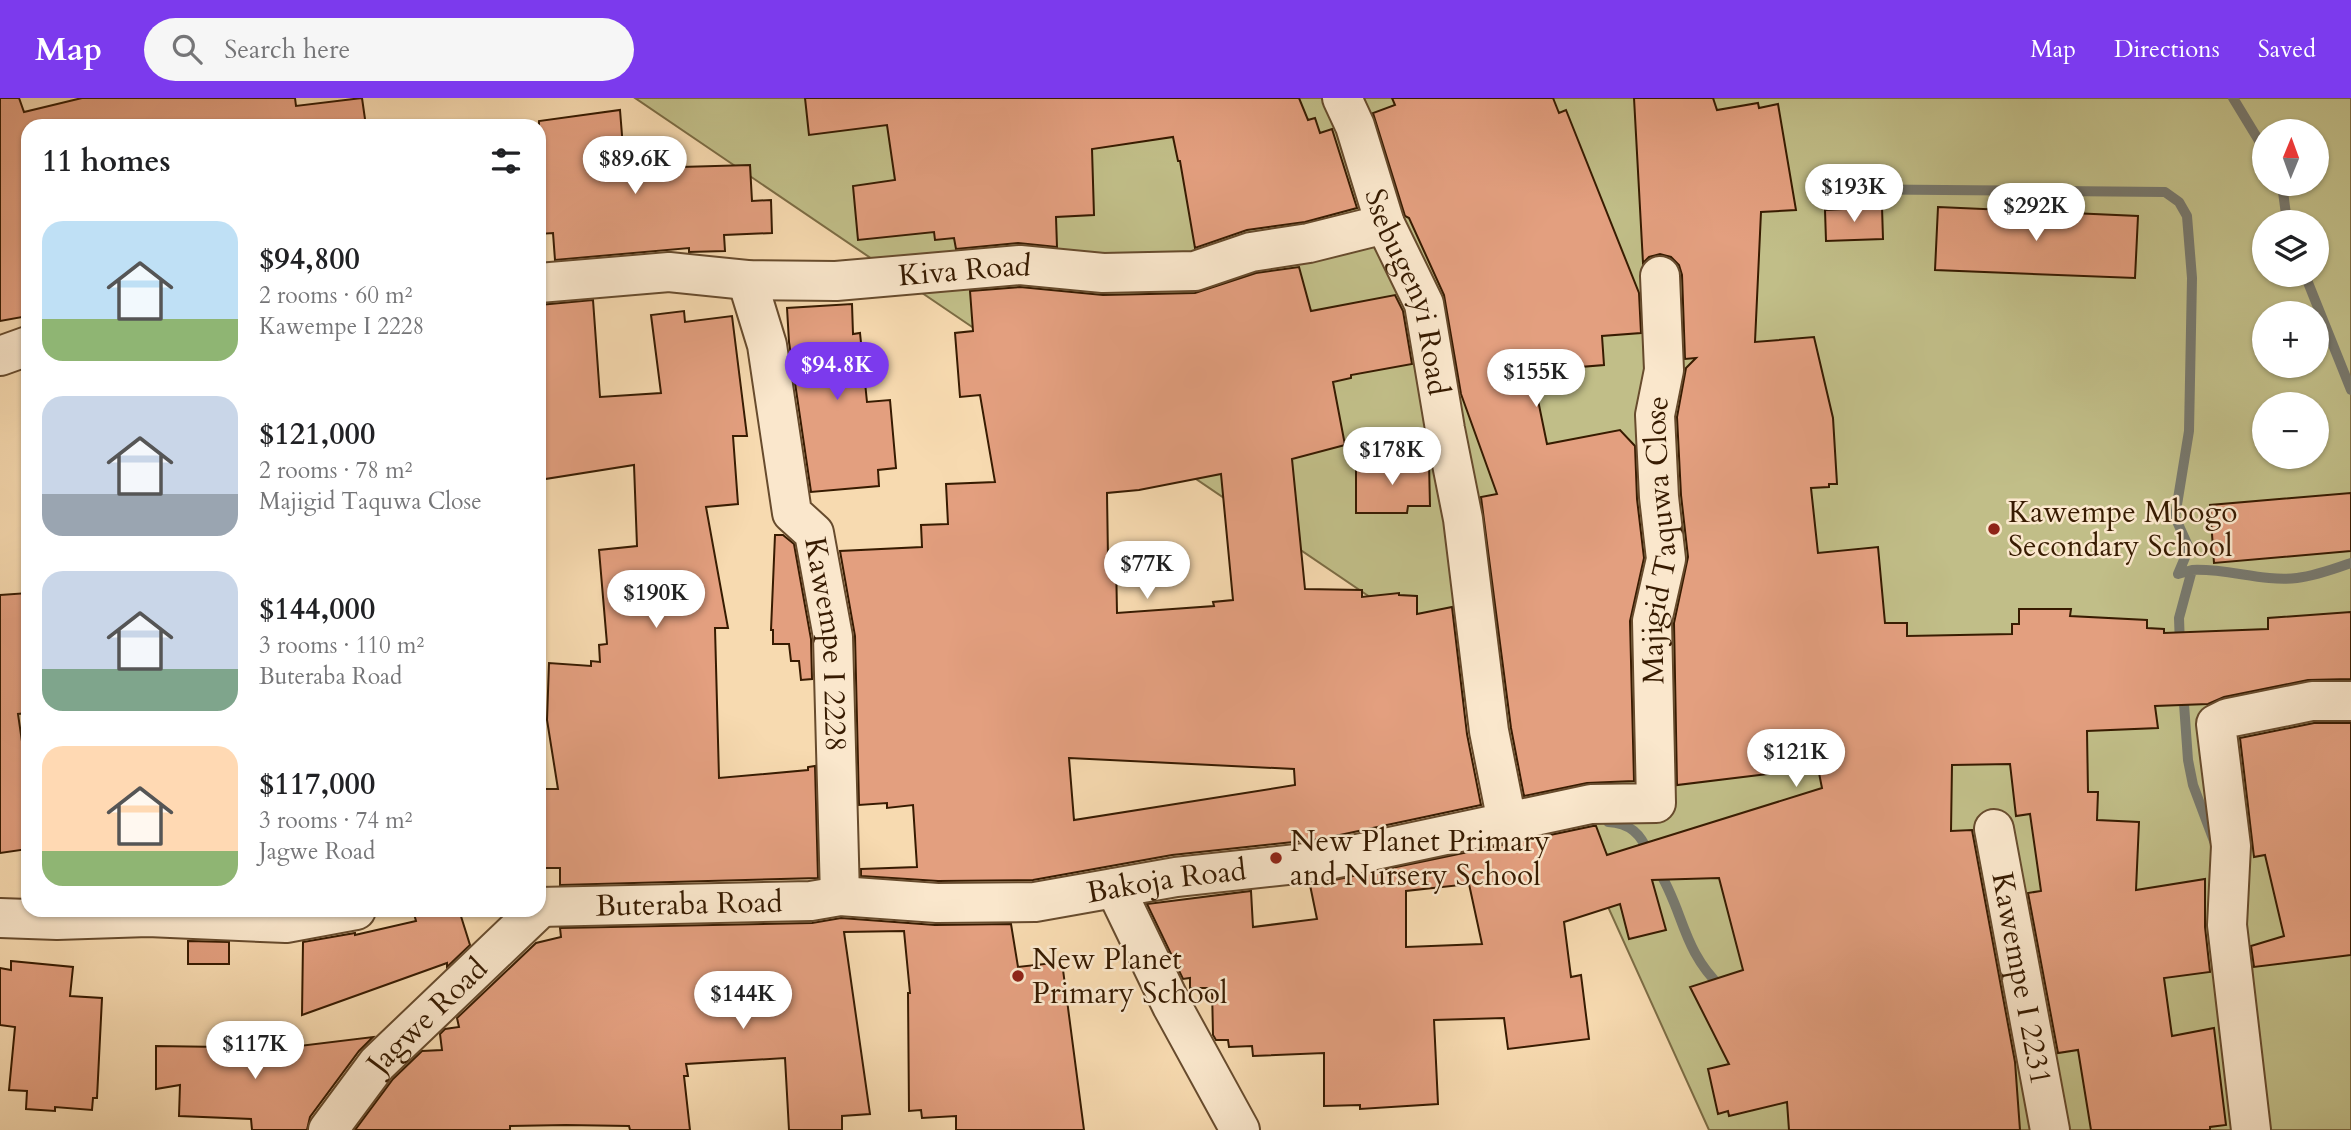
<!DOCTYPE html>
<html lang="en">
<head>
<meta charset="utf-8">
<style>
	:root { --surface:#fff; --page:#f6f6f6; --text:#202124; --muted:#757577; --accent:#7c3aed }
	body { margin:0; font-family:Cardo,serif; background:var(--page); color:var(--text); height:100vh; display:flex; flex-direction:column; font-size:26px; white-space:nowrap }
	* { box-sizing:border-box; margin:0 }
	p { font-size:23px; color:var(--muted) }
	.icon { flex:none; width:38px; height:38px; fill:none; stroke:currentColor; stroke-width:2; stroke-linecap:round; stroke-linejoin:round }
	.map { position:relative; flex:1; overflow:hidden }
	.sheet { position:absolute; left:21px; top:21px; width:525px; height:798px; display:flex; flex-direction:column; background:var(--surface); border-radius:21px; box-shadow:0 2px 5px #0004 }
	.sheet>* { flex:none }
	.needle { width:46px; rotate:1deg }
	.buttons { position:absolute; left:2252px; top:21px; display:grid; gap:14px }
	.buttons a { display:grid; place-items:center; width:77px; height:77px; border-radius:50%; background:var(--surface); box-shadow:0 2px 5px #0004; font-size:35px }
	.price { position:absolute; translate:-50% -60px; padding:0 16px; border-radius:24px; background:#fff; color:#222; font-size:23px; line-height:46px; filter:drop-shadow(0 2px 4px #0008) }
	.price::after { content:''; position:absolute; left:50%; top:42px; width:21px; height:16px; margin-left:-10px; background:inherit; clip-path:polygon(0 0,100% 0,50% 100%) }
	.price.active { background:var(--accent); color:#fff }
	ul { padding:0; list-style:none }
	li { display:flex; align-items:center; gap:21px; height:175px; padding:0 21px }
	li span { display:grid; place-items:center; flex:none; width:196px; height:140px; border-radius:21px; color:#555 }
	li>.icon { margin-inline-start:auto }
	span .icon { width:84px; height:84px; fill:#fffc; stroke-width:1 }
	li b { font-size:30px }
	h2 { display:flex; justify-content:space-between; align-items:center; height:84px; padding:0 21px; font-size:30px }
	header { display:flex; align-items:center; gap:42px; box-sizing:border-box; height:98px; padding:0 35px; background:var(--accent); color:#fff }
	header strong { font-size:33px }
	nav { display:flex; gap:38px; margin-inline-start:auto; font-size:24px }
	.search { width:490px; height:63px; background:var(--page); display:flex; align-items:center; gap:18px; box-sizing:border-box; padding:0 24px; border-radius:38px; color:var(--muted); font-size:26px }
	.map>svg:first-child { display:block }
	.green { fill:#c1be88; stroke:#7c6c44; stroke-width:2; fill-rule:evenodd }
	.lines { fill:none; stroke-linecap:round; stroke-linejoin:round }
	.stream { stroke:#78796e; stroke-width:10 }
	.building { fill:#e39f7f; stroke:#371b01; stroke-width:2; fill-rule:evenodd }
	.minor-casing { stroke:#674b2d; stroke-width:42 }
	.minor { stroke:#fae7cc; stroke-width:38 }
	.poi-dot { fill:#8f2418; stroke:#fae7cc; stroke-width:2.5 }
	.labels { text-anchor:middle; dominant-baseline:central; stroke-width:5; stroke-linejoin:round; paint-order:stroke }
	.street-label { font-size:30px; fill:#371b01; stroke:#fae7cc }
	.poi-label { font-size:30px; fill:#371b01; stroke:#fae7cc; text-anchor:start }
</style>
</head>
<body>
<header>
<strong>Map</strong>
<div class="search"><svg class="icon" aria-label="search" viewBox="0 0 24 24"><circle cx="10" cy="10" r="6"/><path d="M15 15l6 6"/></svg>Search here</div>
<nav><a>Map</a><a>Directions</a><a>Saved</a></nav>
</header>
<div class="map">
<svg width="2351" height="1032" viewBox="0 0 2351 1032">
	<rect width="100%" height="100%" fill="#f7dab0"/>
	<filter id="stains"><feTurbulence type="fractalNoise" baseFrequency=".00286" numOctaves="4"/><feColorMatrix values="0 0 0 0 .2 0 0 0 0 .09 0 0 0 0 .02 0 0 0 .5 -.17"/></filter>
	<radialGradient id="worn" r=".72"><stop offset=".6" stop-color="#630" stop-opacity="0"/><stop offset="1" stop-color="#630" stop-opacity=".3"/></radialGradient>
	<!-- green -->
	<path class="green" d="M635 0H2351V1032H1709L1571 727 1386 510ZM2264 33H2317V86H2264ZM2264 124H2317V177H2264ZM2264 215H2317V268H2264ZM2264 306H2317V359H2264Z"/>
	<g class="lines">
		<!-- stream -->
		<path class="stream" d="M2233 0 2264 51
			M2282 86 2287 124
			M1824 91 2165 94 2179 104 2187 118 2192 180 2189 333 2175 419 2189 450 2178 476 2192 472 2179 520 2180 548
			M2305 177 2351 292
			M2192 472C2227 470 2262 484 2297 480 2315 478 2334 471 2351 465
			M2183 592 2188 662 2193 687 2214 743
			M1608 724C1630 725 1641 736 1649 756
			M1657 770C1684 812 1681 851 1722 890"/>
	</g>
	<!-- building -->
	<path class="building" d="M0 0H19L24 14 82 0H295L296 8 362 0 366 28H28V218L0 223Z
		M805 0H1299L1308 22 1315 20 1320 35 1332 31 1357 110 1305 124 1247 132 1195 150 1180 63H1178L1173 39 1092 51 1094 117 1056 119 1057 149 1018 145 956 151 954 140 935 142 934 134 858 142 853 88 895 82 887 27 809 37Z
		M1392 0H1553L1559 15 1566 12 1639 195 1641 235 1602 238 1604 267 1532 273 1547 346 1620 332 1635 348 1637 401 1644 460 1630 523 1634 683 1587 685 1524 698 1511 630 1481 399 1497 396 1461 296 1444 197 1409 120 1405 118 1373 15 1395 7Z
		M1634 0H1713L1717 12 1758 5 1759 10 1778 6 1796 112 1761 114 1755 244 1814 239 1833 320 1837 386H1829V389L1811 390 1818 455 1878 449 1885 525H1907V538L2012 536V526H2019V511H2071L2070 518 2147 522V530L2164 531V535L2268 531V520L2351 514V581L2308 582 2224 599 2208 606 2155 608 2158 630 2087 633 2088 694H2098L2097 722 2139 724 2136 792 2205 781V829L2210 874 2164 880 2172 938 2214 930 2226 1027 2210 1029V1032H2091L2078 952 2058 955 2028 795 2041 793 2030 716 2016 718 2010 666 1952 667 1951 733 1972 732 2015 964 2020 1032H1789L1787 1004 1729 1018 1728 1013 1718 1016 1708 971 1729 966 1690 889 1743 872 1719 780 1652 782 1666 832 1629 841 1620 806 1564 824 1571 879 1581 877 1589 941 1508 951 1504 920 1434 922 1438 1006 1360 1011V1007L1324 1008V955L1253 958 1252 948 1229 949 1228 942H1216L1213 937 1212 890H1190V880L1183 881 1147 806 1251 793 1253 829 1317 821 1310 787 1593 728H1596L1607 757 1822 690 1818 670 1677 687 1674 525 1688 459 1681 397 1677 319 1686 270 1696 260 1685 261 1682 177 1679 167 1671 159 1660 156 1649 159 1643 165ZM1469 786 1482 846 1406 849V793Z
		M620 12 625 75 680 69 750 67 752 103 771 102 772 135 724 137 725 153 689 154V150L555 162 553 135 539 136V23Z
		M1882 109 1883 141 1826 143 1825 112Z
		M1938 109 2138 118 2135 180 1935 172Z
		M1299 169 1311 213 1395 197 1403 213 1412 266 1351 277V280L1333 284 1345 347 1292 361 1305 491 1362 492V499L1399 495V497L1417 498V516L1452 509 1467 636 1481 707 1321 741 1172 757 1033 782 938 783 861 778V771L917 769 913 707 887 710V705L859 707 855 538 840 453 922 449 921 427 948 426 946 386 995 384 980 297 960 299 955 235 973 233 970 193 1020 189 1103 197 1195 195 1256 175ZM1221 376 1233 502 1213 504 1214 508 1117 515 1116 460H1108L1107 395 1139 392ZM1069 660 1294 671 1295 687 1074 722Z
		M593 202 600 299 661 295 651 217 684 213 685 224 732 218 747 338H733L738 406 706 409 728 530H715L719 680 808 672V669L815 668 818 780 560 787V770H539V691H558L547 622 549 565 591 568V563L600 564 599 547 607 546 599 452 637 448 634 367 539 382V207Z
		M852 206 853 236 860 235 867 304 890 302 896 370 878 372 879 388 811 394 789 244 787 210Z
		M1356 365H1429L1430 408H1408L1407 415H1356Z
		M2351 395V453L2214 465 2210 407Z
		M775 437H783L794 446 811 541 812 581 801 582 799 563H791L789 546H773V532H771Z
		M28 495V615L18 616 28 685V751L0 755V497Z
		M2314 625H2351V857L2254 869 2251 848 2284 838 2265 757 2254 759 2240 640Z
		M413 812H459L470 847 447 869V865L302 917 303 844 355 835V837L416 823Z
		M841 820 935 827 1011 826 1018 869 1062 864 1084 1032H956V1018L922 1020 921 1012 909 1013 908 895H910L904 833 844 834 870 1016 842 1018V1032H789L785 960 686 966 688 978H684L690 1032H630L629 1028 566 1027 510 1028V1032H355L393 981 422 953 442 952 440 936 445 931 459 929 457 920 536 845 561 839 560 830 812 825Z
		M188 843 229 844V866H188Z
		M11 863 73 869 70 898 102 900 97 1000H93L92 1012 55 1009V1013L26 1011 27 993 9 992 15 929 0 927V870L11 872Z
		M373 939 359 953 310 1019 307 1032H252L251 1021 179 1018 180 987 156 991V948L223 949 225 957Z"/>
	<g class="lines">
		<defs>
			<g id="minor">
				<path id="s1" d="M1342 0 1355 28 1385 126 1424 206 1445 331 1463 421 1489 633 1507 724"/>
				<path id="s2" d="M747 182 767 247 792 415 814 435 833 539 840 798"/>
				<path id="s3" d="M539 185 669 174 747 182 836 183 1020 167 1103 175 1195 173 1251 154 1309 145 1385 126"/>
				<path d="M0 258 28 248"/>
				<path id="s4" d="M1994 731 2050 1032"/>
				<path d="M1115 790 1172 908 1240 1032"/>
				<path id="s5" d="M539 809 811 803 840 798 937 805 1035 804 1176 779 1324 763 1591 706 1656 705 1652 523 1666 461 1659 399 1655 317 1664 272 1660 178"/>
				<path d="M0 820 57 822 148 819 286 825 356 812"/>
				<path id="s6" d="M328 1032 377 966 538 812"/>
				<path d="M2251 1032 2227 827 2231 748 2216 626 2228 620 2312 603H2351"/>
			</g>
		</defs>
		<!-- minor casing -->
		<use href="#minor" class="minor-casing"/>
		<!-- minor -->
		<use href="#minor" class="minor"/>
	</g>
	<!-- markers -->
	<g class="poi-dot">
		<circle cx="1994" cy="431" r="7"/>
		<circle cx="1276" cy="760" r="7"/>
		<circle cx="1018" cy="878" r="7"/>
	</g>
	<g class="labels">
		<!-- street labels -->
		<g class="street-label">
			<text stroke="none"><textPath href="#s3" startOffset="427">Kiva Road</textPath></text>
			<text stroke="none"><textPath href="#s1" startOffset="206">Ssebugenyi Road</textPath></text>
			<text stroke="none"><textPath href="#s5" startOffset="1391">Majigid Taquwa Close</textPath></text>
			<text stroke="none"><textPath href="#s2" startOffset="380">Kawempe I 2228</textPath></text>
			<text stroke="none"><textPath href="#s5" startOffset="630">Bakoja Road</textPath></text>
			<text stroke="none"><textPath href="#s5" startOffset="150">Buteraba Road</textPath></text>
			<text stroke="none"><textPath href="#s4" startOffset="152">Kawempe I 2231</textPath></text>
			<text stroke="none"><textPath href="#s6" startOffset="152">Jagwe Road</textPath></text>
		</g>
		<!-- poi labels -->
		<g class="poi-label">
			<text x="2008" y="414">Kawempe Mbogo<tspan x="2008" dy="34">Secondary School</tspan></text>
			<text x="1290" y="743">New Planet Primary<tspan x="1290" dy="34">and Nursery School</tspan></text>
			<text x="1032" y="861">New Planet<tspan x="1032" dy="34">Primary School</tspan></text>
		</g>
	</g>
	<rect width="100%" height="100%" filter="url(#stains)"/>
	<rect width="100%" height="100%" fill="url(#worn)"/>
</svg>
<div class="buttons">
<a><svg class="needle" viewBox="-14 -14 28 28"><path d="M0-13l5 13h-10z" fill="#e53935"/><path d="M0 13l5-13h-10z" fill="#757577"/></svg></a>
<a><svg class="icon" aria-label="layers" viewBox="0 0 24 24"><path d="M12 4l9 5-9 5-9-5zM3 14l9 5 9-5"/></svg></a>
<a>+</a>
<a>−</a>
</div>
<b class="price" style="left:635px;top:98px">$89.6K</b>
<b class="price" style="left:1854px;top:126px">$193K</b>
<b class="price" style="left:2036px;top:145px">$292K</b>
<b class="price active" style="left:837px;top:304px">$94.8K</b>
<b class="price" style="left:1536px;top:311px">$155K</b>
<b class="price" style="left:1392px;top:389px">$178K</b>
<b class="price" style="left:1147px;top:503px">$77K</b>
<b class="price" style="left:656px;top:532px">$190K</b>
<b class="price" style="left:1796px;top:691px">$121K</b>
<b class="price" style="left:743px;top:933px">$144K</b>
<b class="price" style="left:255px;top:983px">$117K</b>
<section class="sheet">
<h2>11 homes<svg class="icon" aria-label="filters" viewBox="0 0 24 24"><path d="M4 7h16M4 17h16"/><circle cx="9" cy="7" r="2"/><circle cx="15" cy="17" r="2"/></svg></h2>
<ul>
<li><span style="background:linear-gradient(#bfe0f5 70%,#8fb573 0)"><svg class="icon" aria-label="home" viewBox="0 0 24 24"><path d="M3 11l9-7 9 7M6 9v11h12V9"/></svg></span><div><b>$94,800</b><p>2 rooms · 60 m²</p><p>Kawempe I 2228</p></div></li>
<li><span style="background:linear-gradient(#c9d6e8 70%,#9aa5b1 0)"><svg class="icon" aria-label="home" viewBox="0 0 24 24"><path d="M3 11l9-7 9 7M6 9v11h12V9"/></svg></span><div><b>$121,000</b><p>2 rooms · 78 m²</p><p>Majigid Taquwa Close</p></div></li>
<li><span style="background:linear-gradient(#c9d6e8 70%,#7fa58c 0)"><svg class="icon" aria-label="home" viewBox="0 0 24 24"><path d="M3 11l9-7 9 7M6 9v11h12V9"/></svg></span><div><b>$144,000</b><p>3 rooms · 110 m²</p><p>Buteraba Road</p></div></li>
<li><span style="background:linear-gradient(#ffd9b3 75%,#8fb573 0)"><svg class="icon" aria-label="home" viewBox="0 0 24 24"><path d="M3 11l9-7 9 7M6 9v11h12V9"/></svg></span><div><b>$117,000</b><p>3 rooms · 74 m²</p><p>Jagwe Road</p></div></li>
</ul>
</section>
</div>
</body>
</html>
